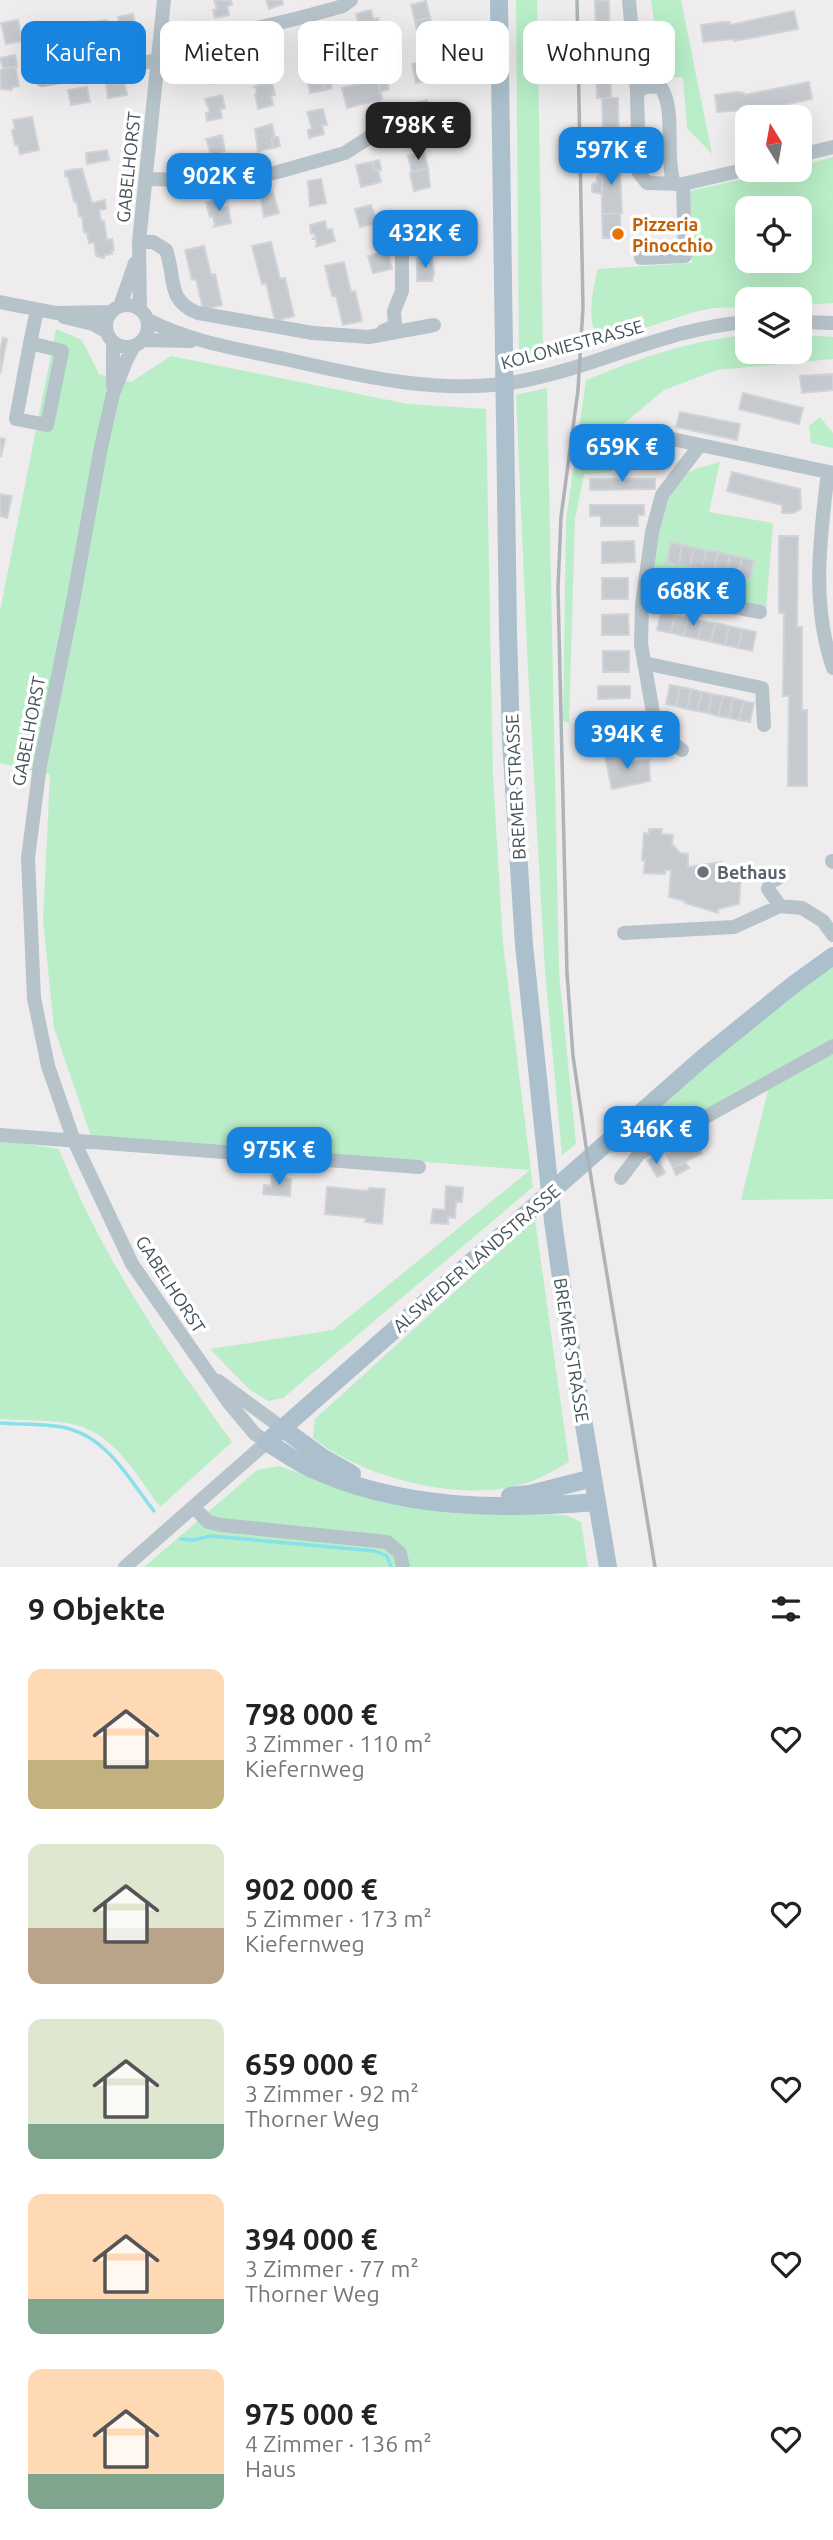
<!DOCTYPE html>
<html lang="de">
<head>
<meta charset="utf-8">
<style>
	:root { --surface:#fff; --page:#f6f6f6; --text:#222; --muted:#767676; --accent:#1984dd }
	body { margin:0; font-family:Ubuntu,sans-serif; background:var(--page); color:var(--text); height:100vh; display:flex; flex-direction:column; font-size:26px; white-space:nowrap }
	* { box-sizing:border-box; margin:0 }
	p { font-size:23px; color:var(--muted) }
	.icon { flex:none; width:38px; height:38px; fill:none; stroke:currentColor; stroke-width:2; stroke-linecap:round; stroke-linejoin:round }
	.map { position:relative; height:1567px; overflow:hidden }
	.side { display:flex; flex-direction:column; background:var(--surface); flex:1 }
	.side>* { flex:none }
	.guide { position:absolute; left:21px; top:21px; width:791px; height:63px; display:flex; gap:14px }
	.needle { width:46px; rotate:349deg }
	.fabs { position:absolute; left:735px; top:105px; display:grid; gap:14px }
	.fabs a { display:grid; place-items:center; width:77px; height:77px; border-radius:14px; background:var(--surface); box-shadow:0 7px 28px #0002; font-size:35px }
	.price { position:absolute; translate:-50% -60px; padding:0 16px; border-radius:14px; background:var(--accent); color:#fff; font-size:23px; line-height:46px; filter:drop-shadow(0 2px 4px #0008) }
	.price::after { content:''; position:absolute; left:50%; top:42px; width:21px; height:16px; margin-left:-10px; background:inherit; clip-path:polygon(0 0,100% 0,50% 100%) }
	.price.current { background:#222; color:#fff }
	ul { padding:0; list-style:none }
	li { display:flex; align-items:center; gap:21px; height:175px; padding:0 28px }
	li span { display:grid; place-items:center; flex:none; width:196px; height:140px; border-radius:14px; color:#555 }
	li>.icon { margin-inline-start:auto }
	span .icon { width:84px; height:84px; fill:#fffc; stroke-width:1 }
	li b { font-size:30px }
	h2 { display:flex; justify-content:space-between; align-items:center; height:84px; padding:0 28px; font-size:30px }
	.tag { padding:0 24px; border-radius:14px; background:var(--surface); box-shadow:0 7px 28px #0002; font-size:24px; line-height:63px }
	.tag.current { background:var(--accent); color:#fff }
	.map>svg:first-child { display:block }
	.green { fill:#b9eec8; fill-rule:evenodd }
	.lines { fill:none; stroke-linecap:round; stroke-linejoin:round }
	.stream { stroke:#86e1eb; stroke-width:3.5 }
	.building { fill:#c6cacf; stroke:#d0d3d8; stroke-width:2 }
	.minor { stroke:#b7c3ca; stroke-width:14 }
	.major { stroke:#acbfcc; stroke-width:18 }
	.rail { stroke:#aeb3b7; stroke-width:3.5 }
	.food-dot { fill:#e8710a; stroke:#fff; stroke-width:2.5 }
	.worship-dot { fill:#6b7280; stroke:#fff; stroke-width:2.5 }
	.labels { text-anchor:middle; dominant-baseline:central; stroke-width:7; stroke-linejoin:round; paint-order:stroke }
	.street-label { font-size:18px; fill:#45525a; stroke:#fff }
	.food-label { font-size:18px; font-weight:bold; fill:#c56008; stroke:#fff; text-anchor:start }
	.worship-label { font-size:18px; font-weight:bold; fill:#5b616d; stroke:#fff; text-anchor:start }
</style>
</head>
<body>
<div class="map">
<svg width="833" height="1567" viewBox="0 0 833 1567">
	<rect width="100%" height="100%" fill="#efeced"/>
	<!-- green -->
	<path class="green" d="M516 0H537L543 355 519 358Z
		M651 0H681L712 154 687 128 683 77 663 78Z
		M833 157V303L800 305V299H747V307L713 308 694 312 599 343C587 320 591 294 598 269L692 263 690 191 783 170H800V166ZM747 208H800V261H747Z
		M56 329 82 340 99 374 131 382 171 356 408 404 486 409 493 776 503 943 533 1187 283 1398 268 1401 249 1389 210 1349 333 1330 530 1170 91 1136 54 1028 43 920 50 775 0 763V611Z
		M747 335V352H800V335L833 337V359L717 370 664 390 614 432 611 472 584 474 575 519 569 723 563 721 566 520 586 380C638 359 690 340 747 335Z
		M547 388 559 972 576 1144 562 1155 545 971 528 671 516 395Z
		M820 417 833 433V448L811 443 809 426Z
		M720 462 709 512 773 523 766 610 649 587C655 550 656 499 688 473 696 467 711 465 720 462Z
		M833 961V1199L741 1200 768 1090 607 1155 795 988Z
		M0 1140 59 1149C101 1256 165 1349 232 1442L160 1507C138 1477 115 1435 76 1425 52 1419 24 1421 0 1419Z
		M535 1219 569 1462C555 1469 541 1479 526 1483 462 1504 364 1478 313 1438L315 1419Z
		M279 1466 350 1491 434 1511 566 1515 581 1522 588 1567H144L257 1470Z"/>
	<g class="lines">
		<!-- stream -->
		<path class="stream" d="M0 1423C22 1425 49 1423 70 1429 109 1440 130 1481 154 1511
			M181 1539 194 1540 211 1536 375 1551 387 1556 391 1567"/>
	</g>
	<!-- building -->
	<path class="building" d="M214 0H231L232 5 227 6 229 15 215 18 213 10 217 9Z
		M266 0H282L283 4 269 9Z
		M595 0H609L611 98H597Z
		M426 1 430 17 415 21 411 5Z
		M371 10 373 19 378 18 380 31 361 35 364 34 361 21 358 22 356 14Z
		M794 11 798 29 734 41 733 39 703 42 701 25 722 22H730V25Z
		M133 14 137 33 122 36 118 17Z
		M430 17 434 34 418 37 415 21Z
		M18 20 22 41 6 44 1 23Z
		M107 20 110 39 95 41 92 22Z
		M65 23 68 39 48 43 45 27Z
		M322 27 324 36 329 35 331 47 315 51 312 37 309 38 307 30Z
		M270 43 273 52 277 51 281 67 265 70 262 54 258 55 256 47Z
		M381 49 385 67 367 71 363 53Z
		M219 53 222 62 225 60 231 77 212 84 216 82 212 71 209 72 204 58Z
		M15 55 17 67 3 69 0 58Z
		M430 61 432 80 416 83 412 64Z
		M15 66 19 86 13 87 11 90 1 89 0 70Z
		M325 67 327 80 323 81 325 90 310 93 307 79 310 78 308 71Z
		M386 73 389 89 380 92 376 75Z
		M330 79 332 88 325 90 323 81Z
		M124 80 127 95 108 98 106 83Z
		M378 80 382 99 347 108 342 88Z
		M272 82 275 95 271 96 273 105 258 109 255 94 257 93 256 87H253Z
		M809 82 812 99 748 112 747 110 717 112 715 95 736 92 744 93V95Z
		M87 87 90 102 71 105 68 90Z
		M222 95 225 108 220 109 222 118 207 121 206 113 210 112 205 99Z
		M602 98H618L619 162H604Z
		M427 100 429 109 431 108 432 119 416 123 411 104Z
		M323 109 327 125H322L324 134 309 138 308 130 312 129 307 112Z
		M32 117 39 150 20 154 18 145H15L12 130 15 129 13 120Z
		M272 124 275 138 271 139 273 148 258 151 255 129Z
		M418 128 419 134 406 137 404 130Z
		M419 134 421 140 407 143 406 137Z
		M222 135 225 151 221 152 223 161 208 164 206 156 211 155 206 139Z
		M275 137H278L280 146 273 148 271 139Z
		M107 150 109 160 87 164 86 153Z
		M424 152 428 168 410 173 412 172 408 156Z
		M379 160 381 170 374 171 372 162Z
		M372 162 374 171 378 170 381 182 361 187 356 165Z
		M599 162H622V172H620L622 213 602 214V177H599Z
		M428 168 430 187 414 191 410 173Z
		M75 169H82L92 203 105 200 106 209 99 210 101 221H104L107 240 112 239 114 250H112V254L105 255 104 258 96 256 94 242 89 243 87 233 84 232 82 217 79 216 77 203 74 201 68 177 65 176V171Z
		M597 177H602V194L592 192V184L597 182Z
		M321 179 326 203 310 206 308 181Z
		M272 190 279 213 264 217 260 193Z
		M221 200 223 208 228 207 231 223 212 227 215 226 213 216 210 217 206 202Z
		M371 205 378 223 360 227 355 209Z
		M622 213 620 214 621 238H603L602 214Z
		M423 216 427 232 409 237 405 220Z
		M325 221 327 230 332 229 335 241 315 247 317 245 316 239H312L316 238 314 233 311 234 310 225Z
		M271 242 280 279 285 278 294 316 275 321 266 283 262 284 252 246Z
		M204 246 211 275 215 274 222 305 203 309 196 279 192 280 185 250Z
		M388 251 392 269 373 273 368 256Z
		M417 258H432L434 274 432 281H417Z
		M344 262 351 292 355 291 362 321 343 325 336 296H332L325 266Z
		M3 338 7 339 0 374V350Z
		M833 374V390L802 393 800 376Z
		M743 393 803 408 799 424 739 409Z
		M680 412 740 424 737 440 676 427Z
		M0 438 5 439 1 456H0Z
		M732 472 800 489 801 509 793 513H782V505L727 491Z
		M590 479H655V489L590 490Z
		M0 494 12 496 7 518 0 516Z
		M590 505H644V515H638V526H601V516H590Z
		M779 536H798L797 627H802V710H807V786H788L789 696H783L784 613H779Z
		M634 541 635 562 602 563V542Z
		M671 542 682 545 679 564 667 562Z
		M682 545 694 548 690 566 679 564Z
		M694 548 706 550 702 569 690 566Z
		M706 550 718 552 714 571 702 569Z
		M718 552 730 555 726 574 714 571Z
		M730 555 742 557 738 576 726 574Z
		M742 557 754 560 750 579 738 576Z
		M602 578H628V599H602Z
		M661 612 675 615 671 633 657 630Z
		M628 614 629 635H602V615Z
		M675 615 688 618 684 636 671 633Z
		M688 618 702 621 698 639 684 636Z
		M702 621 715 623 711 642 698 639Z
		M715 623 729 626 725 645 711 642Z
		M729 626 742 629 738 648 725 645Z
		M742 629 756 632 752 651 738 648Z
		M603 651H629V672H603Z
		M670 685 680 687 676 706 666 704Z
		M598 686H630V698L598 699Z
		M680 687 691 689 687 709 676 706Z
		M691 689 702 692 697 711 687 709Z
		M702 692 712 694 708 713 697 711Z
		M712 694 723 696 718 716 708 713Z
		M723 696 733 698 729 718 718 716Z
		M733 698 744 701 739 720 729 718Z
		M744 701 754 703 750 722 739 720Z
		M622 749 627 762 649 760 650 781 612 789 605 757 614 756 613 750Z
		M649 829H662L661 834 673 835 672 844 680 853 688 854V867L722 862 721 866 741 874 739 904 718 909V913L685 903V901L669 897 671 870H665V874L644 873 645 860H642L644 833 649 834Z
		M695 1139 702 1153 673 1168 666 1154Z
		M656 1155 665 1173 657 1177 647 1160Z
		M685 1162 689 1168 676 1175 673 1168Z
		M272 1176 291 1179 290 1196 263 1194 264 1185 271 1186Z
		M446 1186 463 1188 462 1202H456L455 1218 448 1217V1224L431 1223 433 1209 445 1210Z
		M327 1187 368 1191 369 1188 385 1189 382 1224 365 1222 366 1218 325 1214Z"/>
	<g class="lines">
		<!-- minor -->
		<path class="minor" d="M629 0 637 92 639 173 647 183 683 184 747 169
			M161 39C224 38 283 23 343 6L351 0
			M33 57 37 74 42 80 159 60
			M637 92 645 87 660 86C677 109 664 154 674 184
			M800 155 833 147
			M147 179 234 181 274 173 345 153 376 133
			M139 242H153L166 250C176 277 166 301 198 313L313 333 369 337 434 325
			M641 258 685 256 683 184
			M0 302 56 313 111 312
			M106 326a21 21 0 1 1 42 0a21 21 0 1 1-42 0Z
			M120 306 135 263
			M140 309 139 242 164 0
			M64 317 93 324 107 332
			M148 320C191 342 238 349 285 359 360 376 439 395 516 382 595 368 667 328 747 322
			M800 322 833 323
			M383 331 395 326 394 311 402 291V244
			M144 340 191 341
			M113 342V385
			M30 343 62 351 47 425 16 419C23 382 29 346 37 310
			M672 439 833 473
			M828 472C820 537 811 605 833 668
			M644 590 760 612
			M644 663 762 688 764 725
			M682 750 656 730 641 644 642 606 652 532 662 495 700 445
			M832 861 833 862
			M777 879 771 881 768 889 780 906
			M624 933 734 927 780 906 802 908 823 921 833 935
			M0 1135 419 1167
			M621 1178 639 1154 833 1046
			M218 1381 282 1428
			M194 1507 208 1522 221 1525 387 1542 400 1553 403 1567
			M125 1567 267 1442 255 1434 229 1403 132 1264 74 1141 48 1066 34 998 28 858 40 765 72 607 101 447 113 394 127 359 134 346"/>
		<!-- major -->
		<path class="major" d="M499 0 508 632 511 740 524 945 553 1221 570 1342 608 1567
			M282 1428 322 1457 352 1474
			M510 1496 530 1494 593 1478
			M597 1502C499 1510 400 1510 308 1467 294 1460 280 1450 267 1442L704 1057 793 985 833 956"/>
		<!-- rail -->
		<path class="rail" d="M577 0 583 307 578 390 561 517 558 588 567 973 573 1056 587 1153 655 1567"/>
	</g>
	<!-- markers -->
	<circle class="food-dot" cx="618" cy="234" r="7"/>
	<circle class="worship-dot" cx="703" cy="872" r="7"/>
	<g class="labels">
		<!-- street labels -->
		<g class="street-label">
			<text transform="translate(128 167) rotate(-84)">GABELHORST</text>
			<text transform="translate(572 344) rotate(-15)">KOLONIESTRASSE</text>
			<text transform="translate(28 731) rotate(-79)">GABELHORST</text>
			<text transform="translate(515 787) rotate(-93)">BREMER STRASSE</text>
			<text transform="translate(476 1258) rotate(-41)">ALSWEDER LANDSTRASSE</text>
			<text transform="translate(171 1284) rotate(57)">GABELHORST</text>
			<text transform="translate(572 1350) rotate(81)">BREMER STRASSE</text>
		</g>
		<!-- food labels -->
		<g class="food-label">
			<text x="632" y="224">Pizzeria<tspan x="632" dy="21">Pinocchio</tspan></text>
		</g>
		<!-- worship labels -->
		<g class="worship-label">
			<text x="717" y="872">Bethaus</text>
		</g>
	</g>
</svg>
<div class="fabs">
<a><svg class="needle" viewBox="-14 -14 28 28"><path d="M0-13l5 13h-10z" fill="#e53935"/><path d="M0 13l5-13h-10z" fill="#767676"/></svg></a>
<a><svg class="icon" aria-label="locate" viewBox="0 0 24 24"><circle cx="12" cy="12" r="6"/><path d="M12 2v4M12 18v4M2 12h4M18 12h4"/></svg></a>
<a><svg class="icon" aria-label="layers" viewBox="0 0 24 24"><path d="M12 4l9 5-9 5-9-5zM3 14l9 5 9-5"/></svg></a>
</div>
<b class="price current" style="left:418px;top:162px">798K €</b>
<b class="price" style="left:611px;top:187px">597K €</b>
<b class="price" style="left:219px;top:213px">902K €</b>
<b class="price" style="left:425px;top:270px">432K €</b>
<b class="price" style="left:622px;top:484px">659K €</b>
<b class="price" style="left:693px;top:628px">668K €</b>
<b class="price" style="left:627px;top:771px">394K €</b>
<b class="price" style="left:656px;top:1166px">346K €</b>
<b class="price" style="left:279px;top:1187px">975K €</b>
<div class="guide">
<a class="tag current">Kaufen</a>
<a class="tag">Mieten</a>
<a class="tag">Filter</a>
<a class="tag">Neu</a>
<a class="tag">Wohnung</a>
</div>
</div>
<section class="side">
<h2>9 Objekte<svg class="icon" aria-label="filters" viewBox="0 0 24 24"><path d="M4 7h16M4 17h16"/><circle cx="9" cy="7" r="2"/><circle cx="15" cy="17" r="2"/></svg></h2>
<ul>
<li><span style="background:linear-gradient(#ffd9b3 65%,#c2b280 0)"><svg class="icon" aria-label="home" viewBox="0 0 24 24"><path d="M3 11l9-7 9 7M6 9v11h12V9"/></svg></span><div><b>798 000 €</b><p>3 Zimmer · 110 m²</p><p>Kiefernweg</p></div><svg class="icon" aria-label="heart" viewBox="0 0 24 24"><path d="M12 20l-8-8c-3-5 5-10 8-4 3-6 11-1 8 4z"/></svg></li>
<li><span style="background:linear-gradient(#dfe7d0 60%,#b9a48a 0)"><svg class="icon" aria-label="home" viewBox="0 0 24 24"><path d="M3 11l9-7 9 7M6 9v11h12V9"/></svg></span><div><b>902 000 €</b><p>5 Zimmer · 173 m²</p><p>Kiefernweg</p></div><svg class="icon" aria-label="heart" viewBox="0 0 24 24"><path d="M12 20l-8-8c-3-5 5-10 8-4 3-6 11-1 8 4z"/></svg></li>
<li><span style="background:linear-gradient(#dfe7d0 75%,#7fa58c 0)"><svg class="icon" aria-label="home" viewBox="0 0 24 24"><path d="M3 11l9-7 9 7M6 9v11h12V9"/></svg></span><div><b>659 000 €</b><p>3 Zimmer · 92 m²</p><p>Thorner Weg</p></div><svg class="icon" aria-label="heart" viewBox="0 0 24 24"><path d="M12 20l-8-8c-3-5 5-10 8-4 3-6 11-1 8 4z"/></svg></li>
<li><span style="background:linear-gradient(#ffd9b3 75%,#7fa58c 0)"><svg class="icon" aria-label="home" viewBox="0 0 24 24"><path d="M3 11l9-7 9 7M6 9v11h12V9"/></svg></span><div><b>394 000 €</b><p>3 Zimmer · 77 m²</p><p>Thorner Weg</p></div><svg class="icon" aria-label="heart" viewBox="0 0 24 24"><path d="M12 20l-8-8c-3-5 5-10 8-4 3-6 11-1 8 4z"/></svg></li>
<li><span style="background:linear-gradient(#ffd9b3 75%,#7fa58c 0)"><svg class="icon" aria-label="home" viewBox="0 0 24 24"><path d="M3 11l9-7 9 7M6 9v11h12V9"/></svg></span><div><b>975 000 €</b><p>4 Zimmer · 136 m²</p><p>Haus</p></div><svg class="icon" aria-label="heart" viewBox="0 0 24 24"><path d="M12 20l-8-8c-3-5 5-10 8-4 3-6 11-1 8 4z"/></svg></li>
</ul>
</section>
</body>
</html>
